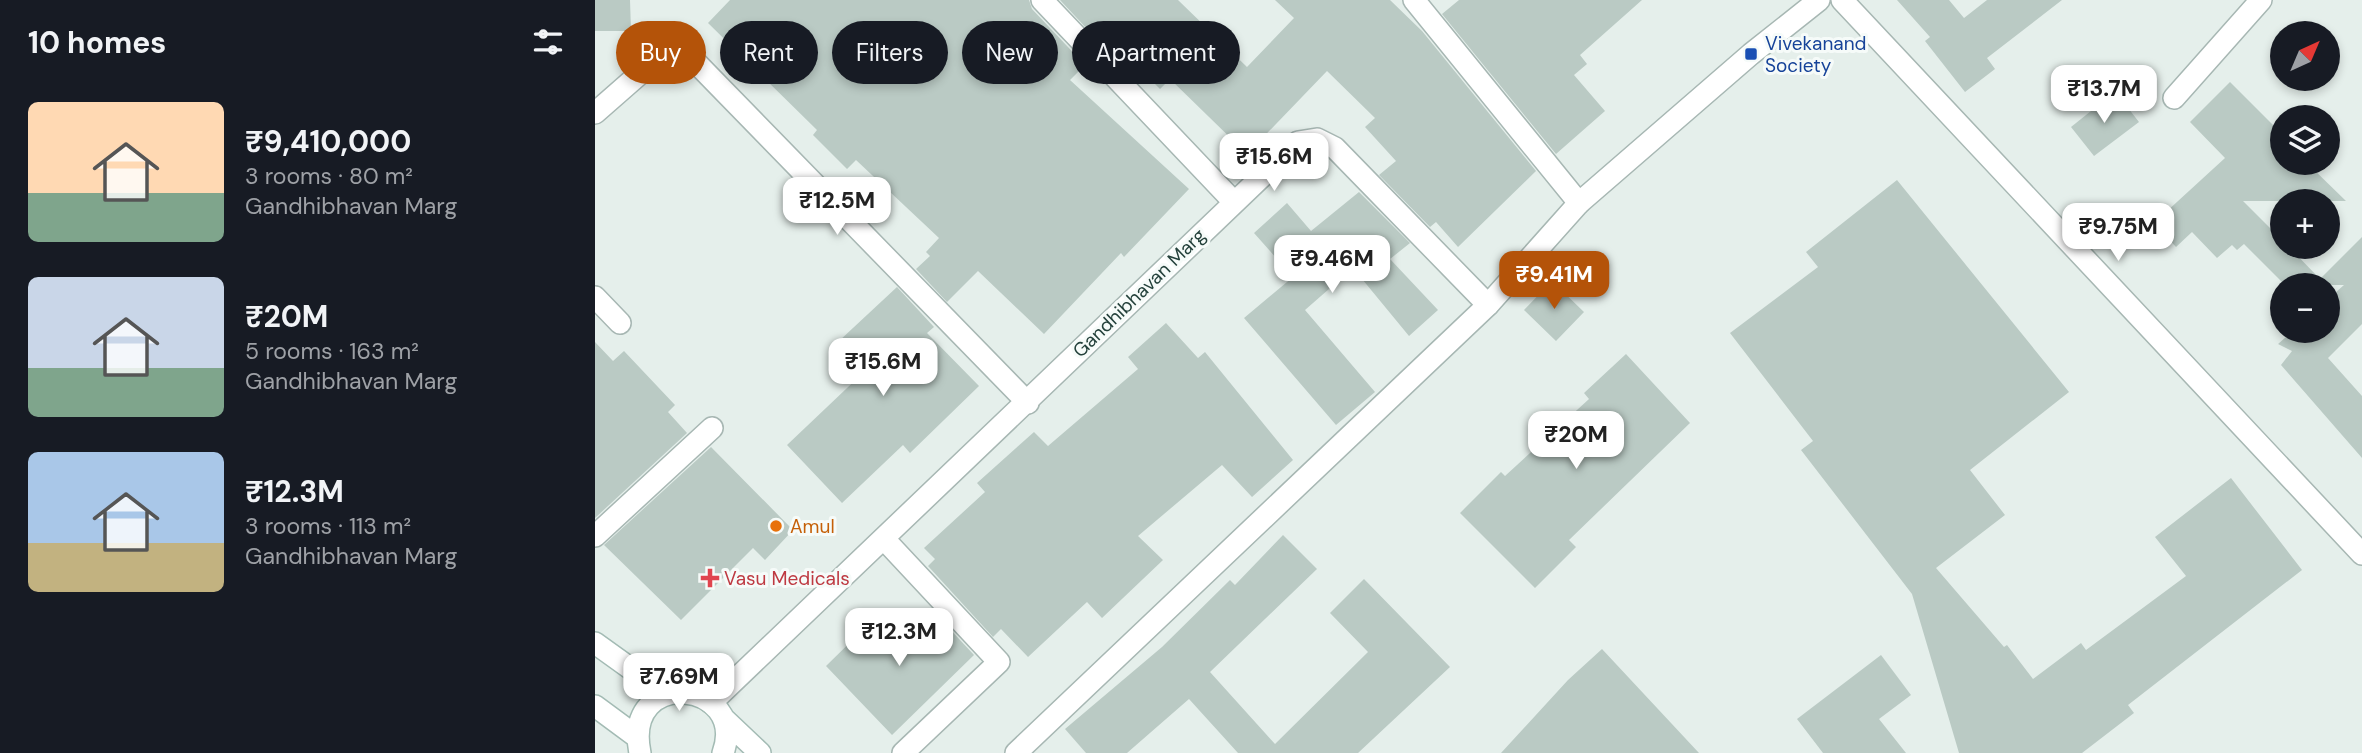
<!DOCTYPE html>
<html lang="en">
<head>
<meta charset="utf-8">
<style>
	:root { --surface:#171b24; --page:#242831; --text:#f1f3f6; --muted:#9ea1a6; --accent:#b45309 }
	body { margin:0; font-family:"DM Sans",sans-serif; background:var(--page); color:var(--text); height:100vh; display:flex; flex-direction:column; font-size:26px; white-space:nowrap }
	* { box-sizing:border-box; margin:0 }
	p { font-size:23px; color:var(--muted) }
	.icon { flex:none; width:38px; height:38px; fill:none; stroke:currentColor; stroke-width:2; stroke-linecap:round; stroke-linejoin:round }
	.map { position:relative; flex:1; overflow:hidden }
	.side { display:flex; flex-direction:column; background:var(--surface); width:595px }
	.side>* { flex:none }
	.top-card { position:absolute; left:21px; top:21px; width:665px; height:63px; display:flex; gap:14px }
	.needle { width:46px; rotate:44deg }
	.controls { position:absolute; left:1675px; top:21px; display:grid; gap:14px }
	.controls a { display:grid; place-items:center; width:70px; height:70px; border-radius:50%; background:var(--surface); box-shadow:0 4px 10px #0003; font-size:35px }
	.price { position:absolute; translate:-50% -60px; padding:0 16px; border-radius:14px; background:#fff; color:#222; font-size:23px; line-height:46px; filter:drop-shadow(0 2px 4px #0008) }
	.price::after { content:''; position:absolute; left:50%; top:42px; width:21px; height:16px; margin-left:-10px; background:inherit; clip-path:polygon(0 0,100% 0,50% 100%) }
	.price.current { background:var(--accent); color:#fff }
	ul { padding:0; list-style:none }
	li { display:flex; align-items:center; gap:21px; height:175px; padding:0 28px }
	li span { display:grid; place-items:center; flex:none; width:196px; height:140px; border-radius:10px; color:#555 }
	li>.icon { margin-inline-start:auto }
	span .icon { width:84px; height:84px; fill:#fffc; stroke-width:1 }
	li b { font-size:30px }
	h2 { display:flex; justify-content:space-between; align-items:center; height:84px; padding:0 28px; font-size:30px }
	.tag { padding:0 24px; border-radius:32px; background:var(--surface); box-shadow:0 4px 10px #0003; font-size:24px; line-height:63px }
	.tag.current { background:var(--accent); color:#fff }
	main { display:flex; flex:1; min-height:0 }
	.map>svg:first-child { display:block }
	.building { fill:#bacac4 }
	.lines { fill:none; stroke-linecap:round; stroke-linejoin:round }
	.minor-casing { stroke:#a7b7b3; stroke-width:24 }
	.tertiary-casing { stroke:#a7b7b3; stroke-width:24 }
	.secondary-casing { stroke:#a3bbb4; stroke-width:24 }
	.minor { stroke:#fff; stroke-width:21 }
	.tertiary { stroke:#fff; stroke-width:21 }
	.secondary { stroke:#fff; stroke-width:21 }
	.transit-dot { fill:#1a4fb4; stroke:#f6fbf9; stroke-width:2.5 }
	.food-dot { fill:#e8710a; stroke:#f6fbf9; stroke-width:2.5 }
	.health-dot { fill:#e0444e; stroke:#f6fbf9; stroke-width:2.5 }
	.labels { text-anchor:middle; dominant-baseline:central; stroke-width:6; stroke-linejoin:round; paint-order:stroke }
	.transit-label { font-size:19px; fill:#164399; stroke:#f6fbf9; text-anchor:start }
	.street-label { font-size:19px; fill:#24413b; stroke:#f6fbf9 }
	.food-label { font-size:19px; fill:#c56008; stroke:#f6fbf9; text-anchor:start }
	.health-label { font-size:19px; fill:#be3a42; stroke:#f6fbf9; text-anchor:start }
</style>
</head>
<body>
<main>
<section class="side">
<h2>10 homes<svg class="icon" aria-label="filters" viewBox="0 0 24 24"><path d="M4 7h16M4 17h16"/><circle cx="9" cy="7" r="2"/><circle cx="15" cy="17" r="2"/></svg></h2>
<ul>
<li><span style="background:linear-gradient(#ffd9b3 65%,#7fa58c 0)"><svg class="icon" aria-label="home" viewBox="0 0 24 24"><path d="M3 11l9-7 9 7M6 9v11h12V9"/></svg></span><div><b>₹9,410,000</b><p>3 rooms · 80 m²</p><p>Gandhibhavan Marg</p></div></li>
<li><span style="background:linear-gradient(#c9d6e8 65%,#7fa58c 0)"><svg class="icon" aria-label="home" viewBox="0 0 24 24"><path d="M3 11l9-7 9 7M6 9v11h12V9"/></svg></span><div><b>₹20M</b><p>5 rooms · 163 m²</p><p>Gandhibhavan Marg</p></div></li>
<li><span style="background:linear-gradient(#a9c7e8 65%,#c2b280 0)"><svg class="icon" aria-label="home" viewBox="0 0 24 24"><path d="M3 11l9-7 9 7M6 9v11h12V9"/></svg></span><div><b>₹12.3M</b><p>3 rooms · 113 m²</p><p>Gandhibhavan Marg</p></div></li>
</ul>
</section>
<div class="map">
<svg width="1767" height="753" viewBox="0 0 1767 753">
	<rect width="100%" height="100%" fill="#e5efeb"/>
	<!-- building -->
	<path class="building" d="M0 0H35L36 31H0Z
		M135 0H434L437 9 490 65 475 80 594 189 529 257 526 253 449 334 383 271 352 302 321 269 335 256 331 252 344 238 261 160 252 169 218 135 222 130 113 23Z
		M465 0H583L652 67 699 18 680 0H795L827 31 941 171 863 247 841 222 835 227 784 175 801 161 770 127 780 118 732 71 652 154 575 79 565 89 515 39 508 46Z
		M864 0H1047L985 55 992 64 979 75 1010 111 961 154 847 14Z
		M1302 0H1354L1369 18 1392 0H1467L1392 58 1400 69 1370 92 1330 41 1335 37Z
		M1635 82 1687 134V163H1712L1751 201H1648L1687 240V247H1694L1725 279 1767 237V324L1733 358 1767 396V458L1686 365 1697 351 1683 344 1698 331H1732V300L1749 285H1690L1649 244 1642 250 1637 245 1622 258 1597 232 1581 247 1559 223 1630 158 1595 122Z
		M1511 99 1517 107 1526 99 1544 122 1499 156 1476 127Z
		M1302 180 1474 392 1375 470 1410 515 1341 568 1409 647 1412 645 1438 679 1486 643 1491 650 1591 576 1560 537 1636 478 1707 570 1533 705 1539 713 1487 753H1364L1317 594 1206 450 1218 441 1135 333 1223 267 1211 252Z
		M764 192 815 243 795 259 843 310 814 336 758 268 710 310 780 392 741 425 649 318 698 277 659 233 692 203 716 231Z
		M957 281 989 312 961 341 929 310Z
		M302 287 339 327 332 333 384 386 315 453 308 445 247 503 192 445 271 370 244 341Z
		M571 323 603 358 610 352 698 460 657 497 627 465 543 536 568 560 507 618 492 602 433 657 406 629 398 637 333 566 340 559 329 548 390 492 382 483 439 432 453 446 543 369 533 357Z
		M0 342 18 361 29 351 80 405 73 412 92 433 0 518Z
		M1031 354 1095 423 974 540 981 547 940 588 865 513 906 472 910 476 994 399 989 393Z
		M116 447 198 530 170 560 158 548 86 620 9 545Z
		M688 535 722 569 615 672 680 744 773 652 735 613 769 579 855 667 763 753H643L594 699 532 753H491L470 729 567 647 635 580 640 585Z
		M338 611 379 655 297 735 231 666 282 616 307 641Z
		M1007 649 1104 753H906L973 680Z
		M1286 655 1316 695 1284 719 1311 753H1228L1202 719Z"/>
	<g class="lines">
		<defs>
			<path id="minor" d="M447 0 638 201
				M819 0 984 203
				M1579 98 1666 0
				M0 113 81 42 433 403
				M0 297 25 323
				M0 536 117 428
				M289 539 404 662 308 753
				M421 753 893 305"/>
			<path id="tertiary" d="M1247 0 1767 554
				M116 703 703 142 722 139 740 148 893 305 984 203 1156 54 1224 0"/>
			<path id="secondary" d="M0 643 71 694
				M0 706 42 737
				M128 718 165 753
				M45 753C27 665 154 681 128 753"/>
		</defs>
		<!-- minor casing -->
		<use href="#minor" class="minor-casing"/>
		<!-- tertiary casing -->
		<use href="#tertiary" class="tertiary-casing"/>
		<!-- secondary casing -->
		<use href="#secondary" class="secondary-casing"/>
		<!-- minor -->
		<use href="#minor" class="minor"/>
		<!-- tertiary -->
		<use href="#tertiary" class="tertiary"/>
		<!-- secondary -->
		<use href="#secondary" class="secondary"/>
	</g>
	<!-- markers -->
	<rect class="transit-dot" x="1149" y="47" width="14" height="14" rx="3.5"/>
	<circle class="food-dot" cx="181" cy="526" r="7"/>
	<path class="health-dot" d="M111.5 567.5h7v7h7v7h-7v7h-7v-7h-7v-7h7z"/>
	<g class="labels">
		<!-- transit labels -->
		<g class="transit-label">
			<text x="1170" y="43">Vivekanand<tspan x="1170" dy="22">Society</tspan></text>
		</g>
		<!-- street labels -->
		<g class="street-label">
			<text transform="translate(544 293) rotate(-44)">Gandhibhavan Marg</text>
		</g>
		<!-- food labels -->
		<g class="food-label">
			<text x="195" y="526">Amul</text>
		</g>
		<!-- health labels -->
		<g class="health-label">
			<text x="129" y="578">Vasu Medicals</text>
		</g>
	</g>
</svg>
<div class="controls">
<a><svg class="needle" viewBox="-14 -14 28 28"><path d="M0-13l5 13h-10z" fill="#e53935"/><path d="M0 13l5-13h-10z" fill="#9ea1a6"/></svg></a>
<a><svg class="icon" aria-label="layers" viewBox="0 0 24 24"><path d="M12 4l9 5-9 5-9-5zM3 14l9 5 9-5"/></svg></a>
<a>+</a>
<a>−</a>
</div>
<b class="price" style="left:1509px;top:125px">₹13.7M</b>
<b class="price" style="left:679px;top:193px">₹15.6M</b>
<b class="price" style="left:242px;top:237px">₹12.5M</b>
<b class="price" style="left:1523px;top:263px">₹9.75M</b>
<b class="price" style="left:737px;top:295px">₹9.46M</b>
<b class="price current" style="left:959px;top:311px">₹9.41M</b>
<b class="price" style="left:288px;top:398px">₹15.6M</b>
<b class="price" style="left:981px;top:471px">₹20M</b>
<b class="price" style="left:304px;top:668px">₹12.3M</b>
<b class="price" style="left:84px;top:713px">₹7.69M</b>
<div class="top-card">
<a class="tag current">Buy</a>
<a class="tag">Rent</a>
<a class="tag">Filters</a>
<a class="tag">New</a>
<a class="tag">Apartment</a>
</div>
</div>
</main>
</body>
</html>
